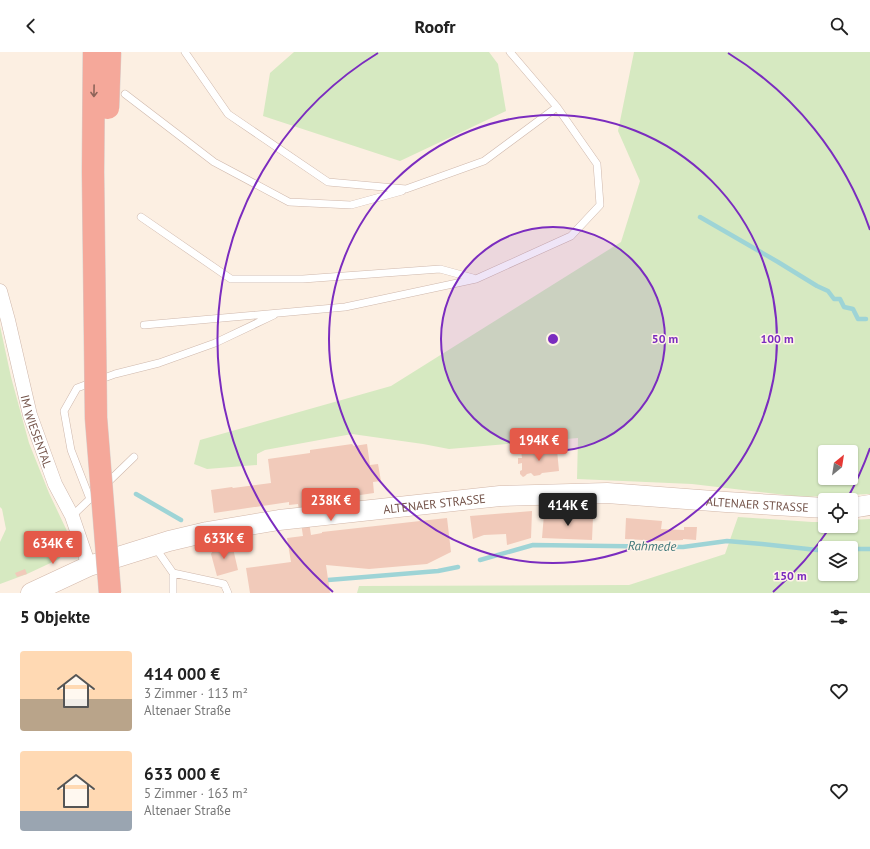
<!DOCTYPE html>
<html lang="de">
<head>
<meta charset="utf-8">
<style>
	:root { --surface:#fff; --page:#f2f2f2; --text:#222; --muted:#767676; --accent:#e45a49 }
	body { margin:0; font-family:"PT Sans",sans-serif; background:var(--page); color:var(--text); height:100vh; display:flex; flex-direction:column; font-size:15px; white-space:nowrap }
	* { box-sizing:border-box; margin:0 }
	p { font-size:13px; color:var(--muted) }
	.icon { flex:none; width:22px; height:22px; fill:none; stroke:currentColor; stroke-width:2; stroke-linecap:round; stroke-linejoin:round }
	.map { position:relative; height:541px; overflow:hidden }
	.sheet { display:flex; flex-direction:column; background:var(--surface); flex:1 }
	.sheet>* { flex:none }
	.needle { width:26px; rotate:30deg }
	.tools { position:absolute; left:818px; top:393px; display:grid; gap:8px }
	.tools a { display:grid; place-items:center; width:40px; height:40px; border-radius:4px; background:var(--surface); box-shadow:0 1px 3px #0004; font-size:20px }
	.price { position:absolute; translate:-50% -34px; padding:0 9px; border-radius:4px; background:var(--accent); color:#fff; font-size:13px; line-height:26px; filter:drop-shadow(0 1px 2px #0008) }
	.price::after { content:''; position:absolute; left:50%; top:24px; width:12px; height:9px; margin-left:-6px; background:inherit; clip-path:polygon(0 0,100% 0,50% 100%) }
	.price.active { background:#222; color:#fff }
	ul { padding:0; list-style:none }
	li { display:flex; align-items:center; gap:12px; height:100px; padding:0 20px }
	li span { display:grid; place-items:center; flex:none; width:112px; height:80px; border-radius:4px; color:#555 }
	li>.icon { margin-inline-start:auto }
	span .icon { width:48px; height:48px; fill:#fffc; stroke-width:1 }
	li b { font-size:17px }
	h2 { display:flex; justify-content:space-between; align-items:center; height:48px; padding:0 20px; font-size:17px }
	header { display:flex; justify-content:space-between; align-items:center; height:52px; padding:0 20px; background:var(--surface); font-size:18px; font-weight:600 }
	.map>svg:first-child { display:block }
	.green { fill:#d6e9c1; fill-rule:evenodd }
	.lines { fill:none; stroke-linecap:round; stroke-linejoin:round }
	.stream { stroke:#9ed4d6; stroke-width:4.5 }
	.building { fill:#f1caba }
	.service-casing { stroke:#cfb8ac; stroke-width:8 }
	.minor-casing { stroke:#cfb8ac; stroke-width:15 }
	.secondary-casing { stroke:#d2b7a9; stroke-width:21 }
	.service { stroke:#fff; stroke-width:7 }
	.minor { stroke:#fff; stroke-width:14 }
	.secondary { stroke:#fff; stroke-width:20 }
	.motorway-bridge-casing { stroke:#d8cfcc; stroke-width:23; stroke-linecap:butt }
	.motorway-bridge { stroke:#f5a89a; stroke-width:22 }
	.oneway { stroke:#8d6459 }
	.ring { fill:none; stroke:#7b2cbf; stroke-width:2 }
	.labels { text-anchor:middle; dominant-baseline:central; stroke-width:3; stroke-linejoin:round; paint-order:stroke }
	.street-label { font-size:12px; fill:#735349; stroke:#fff3e8 }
	.water-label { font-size:13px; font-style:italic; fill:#3d7678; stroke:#fff3e8 }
	.centre { fill:#7b2cbf; stroke:#fff3e8; stroke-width:2 }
	.ring-label { font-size:12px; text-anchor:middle; font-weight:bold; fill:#7b2cbf; stroke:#fff3e8; stroke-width:3; stroke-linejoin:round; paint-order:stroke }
</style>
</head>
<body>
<header><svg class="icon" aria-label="back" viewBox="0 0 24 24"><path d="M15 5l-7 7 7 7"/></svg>Roofr<svg class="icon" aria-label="search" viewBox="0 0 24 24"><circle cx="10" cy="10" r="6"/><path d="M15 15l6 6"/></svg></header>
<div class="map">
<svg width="870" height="541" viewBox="0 0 870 541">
	<rect width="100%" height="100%" fill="#fcefe2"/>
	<!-- green -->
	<path class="green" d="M294 0H489L498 12 506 59 400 109 263 64 270 21Z
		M634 0H870V442L803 445 692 432 577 427 578 386 449 397 423 392 352 382 265 398 257 402V413L207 417 194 412 200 388 391 334 621 190 640 129 618 79ZM825 400H851V426H825Z
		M0 274 11 325 29 391 49 441 67 479 68 487 65 499 59 507 27 522 0 532V490L6 477 2 457 0 455Z
		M738 465 812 470H825V474H851V468L870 467V541H357L359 534 629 533 725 502ZM825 496H851V522H825Z"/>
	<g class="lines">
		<!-- stream -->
		<path class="stream" d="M700 165 778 210 817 234 828 239 834 247H840L844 255 853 257 858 267H866
			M136 442 181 468
			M851 497H870
			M480 508 533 493 683 495 727 489 762 492 817 498H825
			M328 528 438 519 458 515"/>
	</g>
	<!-- building -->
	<path class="building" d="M352 392 354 394 367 392 370 413 378 412 381 429 373 430 374 441 306 451 311 483 322 481V480L447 466 451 500 427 512 369 517 326 513 330 541H250L246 516 291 510 287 486 303 484 298 452 289 453V450L214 461 211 438 232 435 233 436 271 431 268 407 310 401V398Z
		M550 397V398H557L559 419 542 421 540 423 534 424 531 421 527 422 525 424 523 425 520 422V419L522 418V411L518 412V406H522L521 399Z
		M532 459 531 486 507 493 506 482 484 483 473 487 470 464Z
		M544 462 593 465 592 488 542 486Z
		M626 466 662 469 661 477 684 478V475H697L696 488 683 487V488L661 489 625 487Z
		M232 492 238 518 217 524 211 502 214 497Z
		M25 517 27 522 17 525 15 521Z"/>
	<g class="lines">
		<defs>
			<path id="service" d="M185 0 228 62 328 130 406 137 484 109 557 55
				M125 42 214 110 289 150 351 153 402 139
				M141 165 231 227H303L440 217 473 226
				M144 273 345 255 476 227 571 184 600 153 597 112 557 55 510 0
				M105 433 134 405
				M90 447 71 398 64 359 77 336 115 322 159 311 215 291 274 263
				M72 464 93 444
				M155 495 173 521 224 532 228 541
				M173 521V541"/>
			<g id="minor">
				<path id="s1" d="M0 239 8 268 30 363 55 432 72 464 89 514"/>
			</g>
			<g id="secondary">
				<path d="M851 456 870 453"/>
				<path id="s2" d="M31 541 89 514 169 489 207 480 279 468 500 444 607 441 726 450 825 456"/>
			</g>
		</defs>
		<!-- service casing -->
		<use href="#service" class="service-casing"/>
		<!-- minor casing -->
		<use href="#minor" class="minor-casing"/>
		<!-- secondary casing -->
		<use href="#secondary" class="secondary-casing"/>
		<!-- service -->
		<use href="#service" class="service"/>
		<!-- minor -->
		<use href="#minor" class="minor"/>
		<!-- secondary -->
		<use href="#secondary" class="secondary"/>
		<defs>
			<path id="motorway-bridge" d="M94 0 93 120 96 366 110 541
				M108 56 110 0"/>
		</defs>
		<!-- motorway-bridge casing -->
		<use href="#motorway-bridge" class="motorway-bridge-casing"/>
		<!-- motorway-bridge -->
		<use href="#motorway-bridge" class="motorway-bridge"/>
	</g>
	<!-- one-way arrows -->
	<defs><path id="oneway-shaft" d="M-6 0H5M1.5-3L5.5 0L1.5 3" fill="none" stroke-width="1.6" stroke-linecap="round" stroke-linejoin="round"/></defs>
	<use class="oneway" href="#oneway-shaft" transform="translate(94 39) rotate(91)"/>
	<!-- distance rings -->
	<circle cx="553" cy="287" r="112" fill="#7b2cbf" fill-opacity=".12"/>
	<g class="ring">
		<circle cx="553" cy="287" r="112"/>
		<circle cx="553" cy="287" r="224"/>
		<path d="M870 396A335 335 0 0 1 847 447M831 474A335 335 0 0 1 773 540M333 540A335 335 0 0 1 378 1M728 1A335 335 0 0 1 870 178"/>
	</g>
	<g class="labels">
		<!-- street labels -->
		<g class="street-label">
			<text stroke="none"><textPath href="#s1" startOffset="145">IM WIESENTAL</textPath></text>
			<text stroke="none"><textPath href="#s2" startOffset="416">ALTENAER STRASSE</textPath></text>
			<text stroke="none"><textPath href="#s2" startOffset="740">ALTENAER STRASSE</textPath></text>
		</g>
		<!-- water labels -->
		<g class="water-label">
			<text transform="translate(652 494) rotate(1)">Rahmede</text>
		</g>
	</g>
	<circle cx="553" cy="287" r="6" class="centre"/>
	<g class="ring-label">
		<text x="665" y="291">50 m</text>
		<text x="777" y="291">100 m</text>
		<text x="790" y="528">150 m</text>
	</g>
</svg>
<div class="tools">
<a><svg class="needle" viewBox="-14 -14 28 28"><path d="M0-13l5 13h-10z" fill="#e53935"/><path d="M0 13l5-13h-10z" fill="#767676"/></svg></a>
<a><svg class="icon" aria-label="locate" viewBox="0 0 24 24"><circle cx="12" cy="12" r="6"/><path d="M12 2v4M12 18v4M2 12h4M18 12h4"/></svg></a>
<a><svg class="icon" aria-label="layers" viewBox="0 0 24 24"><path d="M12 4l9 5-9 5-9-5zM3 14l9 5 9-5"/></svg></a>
</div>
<b class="price" style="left:539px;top:410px">194K €</b>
<b class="price" style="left:331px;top:470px">238K €</b>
<b class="price active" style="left:568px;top:475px">414K €</b>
<b class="price" style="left:224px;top:508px">633K €</b>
<b class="price" style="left:53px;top:513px">634K €</b>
</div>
<section class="sheet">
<h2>5 Objekte<svg class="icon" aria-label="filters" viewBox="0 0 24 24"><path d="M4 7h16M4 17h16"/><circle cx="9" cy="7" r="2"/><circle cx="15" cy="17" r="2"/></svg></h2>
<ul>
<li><span style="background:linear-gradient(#ffd9b3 60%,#b9a48a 0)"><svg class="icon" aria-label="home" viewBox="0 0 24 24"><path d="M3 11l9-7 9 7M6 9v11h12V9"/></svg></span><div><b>414 000 €</b><p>3 Zimmer · 113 m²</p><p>Altenaer Straße</p></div><svg class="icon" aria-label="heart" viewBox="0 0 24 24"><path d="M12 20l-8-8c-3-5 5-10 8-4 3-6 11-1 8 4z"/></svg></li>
<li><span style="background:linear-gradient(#ffd9b3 75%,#9aa5b1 0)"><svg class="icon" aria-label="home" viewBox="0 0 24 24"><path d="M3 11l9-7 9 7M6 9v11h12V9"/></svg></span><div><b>633 000 €</b><p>5 Zimmer · 163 m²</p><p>Altenaer Straße</p></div><svg class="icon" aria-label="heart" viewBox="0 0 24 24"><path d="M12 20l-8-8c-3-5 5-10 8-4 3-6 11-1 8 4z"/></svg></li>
</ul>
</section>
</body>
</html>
